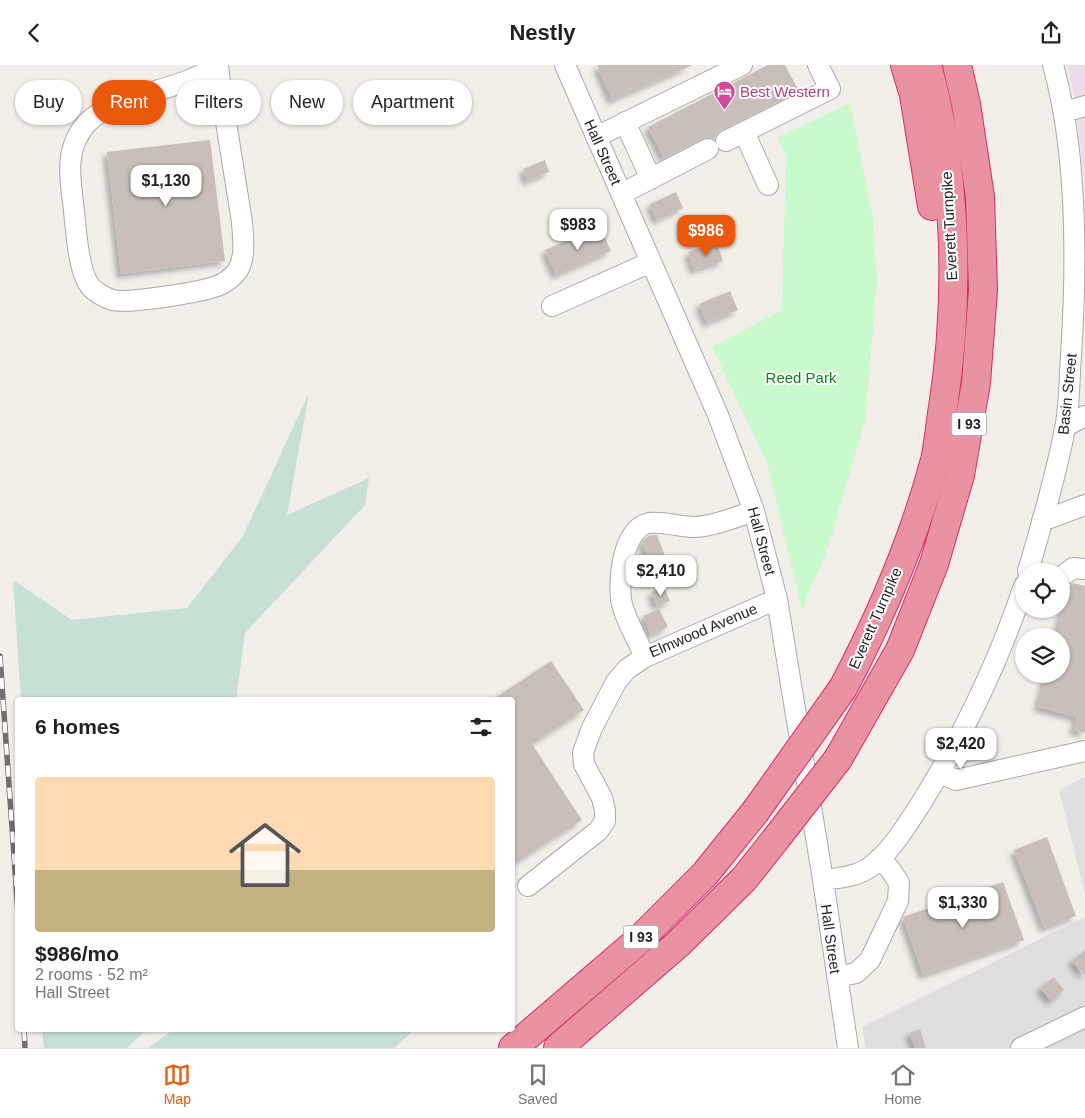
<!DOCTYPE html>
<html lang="en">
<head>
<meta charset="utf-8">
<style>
	:root { --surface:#fff; --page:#f2f2f2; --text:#222; --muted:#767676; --line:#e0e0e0; --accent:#ea580c }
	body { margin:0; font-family:Helvetica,sans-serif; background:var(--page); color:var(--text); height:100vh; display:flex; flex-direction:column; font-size:19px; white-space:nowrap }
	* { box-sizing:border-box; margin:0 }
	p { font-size:16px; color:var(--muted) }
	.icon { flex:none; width:28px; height:28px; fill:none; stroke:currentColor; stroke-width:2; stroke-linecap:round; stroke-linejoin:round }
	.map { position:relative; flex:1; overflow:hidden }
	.sheet { position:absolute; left:15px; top:632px; width:500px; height:335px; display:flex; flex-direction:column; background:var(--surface); border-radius:5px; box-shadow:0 1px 4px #0004 }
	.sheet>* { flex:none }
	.guide { position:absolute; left:15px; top:15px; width:500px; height:45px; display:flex; gap:10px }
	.controls { position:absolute; left:1015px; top:498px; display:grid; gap:10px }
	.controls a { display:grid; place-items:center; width:55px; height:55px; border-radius:50%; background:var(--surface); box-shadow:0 1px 4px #0004; font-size:25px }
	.price { position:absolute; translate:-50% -42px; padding:0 11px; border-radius:10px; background:#fff; color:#222; font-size:16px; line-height:32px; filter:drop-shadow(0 1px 2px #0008) }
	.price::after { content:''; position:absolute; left:50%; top:30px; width:15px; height:11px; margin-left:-8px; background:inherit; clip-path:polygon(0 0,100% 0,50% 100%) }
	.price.on { background:var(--accent); color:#fff }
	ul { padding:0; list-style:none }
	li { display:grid; align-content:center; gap:10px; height:265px; padding:0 20px }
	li+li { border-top:1px solid var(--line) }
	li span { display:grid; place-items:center; height:155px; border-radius:5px; color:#555 }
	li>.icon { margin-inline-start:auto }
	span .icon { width:90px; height:90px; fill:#fffc; stroke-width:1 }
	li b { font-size:21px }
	h2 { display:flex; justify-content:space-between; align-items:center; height:60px; padding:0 20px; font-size:21px }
	.pill { padding:0 18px; border-radius:22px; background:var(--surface); box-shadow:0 1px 4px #0004; font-size:18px; line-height:45px }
	.pill.on { background:var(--accent); color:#fff }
	header { display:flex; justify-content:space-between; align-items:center; height:65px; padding:0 20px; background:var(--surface); font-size:22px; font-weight:600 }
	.tabs { display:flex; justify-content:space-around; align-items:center; height:70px; border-top:1px solid var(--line); background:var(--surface); font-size:14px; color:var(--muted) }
	.tabs a { display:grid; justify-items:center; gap:2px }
	.tabs .on { color:var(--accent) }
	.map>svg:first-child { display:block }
	.residential { fill:#e0dfdf }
	.industrial { fill:#ebdbe8 }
	.wetland { fill:#c6e0d4 }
	.park { fill:#c8facc }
	.building { fill:#c7bfb8; filter:url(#shadow) }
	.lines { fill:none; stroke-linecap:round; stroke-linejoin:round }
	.minor-casing { stroke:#a9a9a9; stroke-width:22 }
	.highway-casing { stroke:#dc2a67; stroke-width:30 }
	.minor { stroke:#fff; stroke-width:20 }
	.highway { stroke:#e892a2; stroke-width:28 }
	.rail-casing { stroke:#707070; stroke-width:5.5 }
	.rail { stroke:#fff; stroke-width:4; stroke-dasharray:11; stroke-linecap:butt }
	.highway-bridge-casing { stroke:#dc2a67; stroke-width:30; stroke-linecap:butt }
	.highway-bridge { stroke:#e892a2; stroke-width:28 }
	.labels { text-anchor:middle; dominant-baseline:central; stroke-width:4; stroke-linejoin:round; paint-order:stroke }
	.shield { fill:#fff; stroke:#646464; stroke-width:1 }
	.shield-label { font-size:14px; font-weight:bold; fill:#222 }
	.hotel-label { font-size:15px; fill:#b23c85; stroke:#fff; text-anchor:start }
	.street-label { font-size:15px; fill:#222; stroke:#fff }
	.park-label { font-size:15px; fill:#0c8416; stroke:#fff }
</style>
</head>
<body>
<header><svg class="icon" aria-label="back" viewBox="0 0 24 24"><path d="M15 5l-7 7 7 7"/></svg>Nestly<svg class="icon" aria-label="share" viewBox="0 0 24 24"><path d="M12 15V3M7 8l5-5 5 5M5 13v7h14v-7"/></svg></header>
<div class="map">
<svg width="1085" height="983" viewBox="0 0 1085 983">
	<defs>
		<filter id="shadow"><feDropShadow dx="-4.5" dy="4.5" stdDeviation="2.5" flood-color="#0004"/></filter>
	</defs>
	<rect width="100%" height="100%" fill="#f2efe9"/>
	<!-- residential -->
	<path class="residential" d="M1085 712V830L1059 725Z
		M1085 852V983H866L862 962Z"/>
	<!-- industrial -->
	<path class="industrial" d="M1067 0H1085V121L1074 29Z"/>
	<!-- wetland -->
	<path class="wetland" d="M309 328 287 450 369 413 365 440 245 568 236 635H21L13 515 72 555 187 543 243 471Z
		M42 965H146L127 983H44Z
		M173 965H414L394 983H148Z"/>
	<!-- park -->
	<path class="park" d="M850 38 873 154 877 218 865 356 828 482 802 545 767 398 712 282 782 245 786 91 778 72Z"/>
	<!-- building -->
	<path class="building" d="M597 0H693L612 35Z
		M768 0H785L799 26 721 65 716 69 714 74 709 72 703 73 664 93 648 62Z
		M210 75 225 196 121 209 107 87Z
		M545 95 549 107 527 116 523 104Z
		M676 127 683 143 657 155 650 139Z
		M600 162 611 186 556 210 545 185Z
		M717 178 723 196 694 205 688 187Z
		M730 226 738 245 707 258 699 239Z
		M652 470H657L667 496 652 502 642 477 647 472Z
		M1073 518 1085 521V668L1074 665 1077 652 1038 642 1046 609H1061V571H1056L1069 521Z
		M664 522 670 536 657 541 651 527Z
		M659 544 668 562 651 570 643 551Z
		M551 596 584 645 532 679 582 755 512 800V635H492Z
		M1047 772 1076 851 1044 863 1014 785Z
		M1003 817 1024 875 923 910 903 852Z
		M1085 885V911L1072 896Z
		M1054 912 1064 925 1051 936 1040 923Z
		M920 964 926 983H915L909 968Z"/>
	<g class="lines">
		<defs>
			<path id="minor" d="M217 0C178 29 118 26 87 58 66 81 69 108 73 137 76 159 77 204 90 221 95 227 105 233 113 235 127 239 202 227 217 221 225 218 233 212 238 205 246 191 243 172 242 157L221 26 218 0
				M565 0 718 350 754 446 777 534 823 815 848 983
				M1064 47 1085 41
				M625 57 651 114
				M744 67 768 120
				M596 72 742 0
				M726 76 830 24 818 0
				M621 129 708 84
				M552 241 651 197
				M1066 361 1085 351
				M754 446C736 452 715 461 695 462 680 462 664 456 649 458 622 463 616 521 623 543 628 559 638 576 645 592L777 534
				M1042 456 1085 440
				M1028 506C1042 459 1056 411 1065 363 1070 340 1069 314 1071 291 1077 199 1078 89 1053 0
				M1061 512 1073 503 1085 504
				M940 708 956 715 1085 686
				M823 815C839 813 856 812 870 802 891 787 906 761 920 740 963 671 998 598 1024 521
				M528 821 598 766 605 756V746L602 733 584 699 583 687 592 663 616 617 627 604 645 592
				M837 912 856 908 870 895 898 836 899 818 890 804 879 794
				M1021 983 1085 952"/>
			<path id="highway" d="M905 0 914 30 932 141
				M843 623C881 551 914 474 935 395 939 378 940 359 943 342 960 232 957 108 927 0
				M838 694 900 585 934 499 960 410 976 318 983 225 980 132 966 39 957 0
				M513 983 639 875 705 809 755 747
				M558 983 678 879 744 814 775 775"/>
		</defs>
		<!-- minor casing -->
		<use href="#minor" class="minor-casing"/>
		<!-- highway casing -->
		<use href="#highway" class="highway-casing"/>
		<!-- minor -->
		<use href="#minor" class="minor"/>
		<!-- highway -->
		<use href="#highway" class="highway"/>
		<defs>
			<path id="rail" d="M0 591 18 848
				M24 965 25 983"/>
		</defs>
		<!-- rail casing -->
		<use href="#rail" class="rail-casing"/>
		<!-- rail -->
		<use href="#rail" class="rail"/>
		<defs>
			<path id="highway-bridge" d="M755 747 843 623
				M775 775 838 694"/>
		</defs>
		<!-- highway-bridge casing -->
		<use href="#highway-bridge" class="highway-bridge-casing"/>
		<!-- highway-bridge -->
		<use href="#highway-bridge" class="highway-bridge"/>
	</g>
	<!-- icons -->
	<defs>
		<symbol id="hotel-pin" viewBox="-11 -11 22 30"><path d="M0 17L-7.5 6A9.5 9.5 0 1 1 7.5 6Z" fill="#d1479c" stroke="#fff"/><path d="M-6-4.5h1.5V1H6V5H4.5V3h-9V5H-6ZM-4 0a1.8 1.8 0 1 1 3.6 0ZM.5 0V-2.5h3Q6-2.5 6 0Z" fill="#fff"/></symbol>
	</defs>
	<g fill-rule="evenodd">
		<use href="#hotel-pin" x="712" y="14" width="25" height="34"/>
	</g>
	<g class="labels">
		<!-- shield labels -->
		<g class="shield">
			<rect x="951.5" y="347.5" width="35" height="23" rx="4"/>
			<rect x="623.5" y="860.5" width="35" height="23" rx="4"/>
		</g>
		<g class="shield-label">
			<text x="969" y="359">I 93</text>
			<text x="641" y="872">I 93</text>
		</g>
		<!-- hotel labels -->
		<g class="hotel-label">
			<text x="740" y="26">Best Western</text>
		</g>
		<!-- street labels -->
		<g class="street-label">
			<text transform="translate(603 87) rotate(66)">Hall Street</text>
			<text transform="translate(949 161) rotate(-93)">Everett Turnpike</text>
			<text transform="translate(1067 329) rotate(-84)">Basin Street</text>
			<text transform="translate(762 476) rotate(75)">Hall Street</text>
			<text transform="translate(875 553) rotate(-66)">Everett Turnpike</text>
			<text transform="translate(703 565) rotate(-23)">Elmwood Avenue</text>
			<text transform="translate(831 874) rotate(82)">Hall Street</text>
		</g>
		<!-- park labels -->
		<g class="park-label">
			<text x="801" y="312">Reed Park</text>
		</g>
	</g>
</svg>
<div class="controls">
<a><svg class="icon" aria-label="locate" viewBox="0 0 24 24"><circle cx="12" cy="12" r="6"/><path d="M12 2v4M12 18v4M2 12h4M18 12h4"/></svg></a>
<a><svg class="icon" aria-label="layers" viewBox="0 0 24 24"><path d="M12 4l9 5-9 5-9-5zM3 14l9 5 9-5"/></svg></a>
</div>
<b class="price" style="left:166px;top:142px">$1,130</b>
<b class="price" style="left:578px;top:186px">$983</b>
<b class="price on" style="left:706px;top:192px">$986</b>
<b class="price" style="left:661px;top:532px">$2,410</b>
<b class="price" style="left:961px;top:705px">$2,420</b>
<b class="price" style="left:963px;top:864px">$1,330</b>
<div class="guide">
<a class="pill">Buy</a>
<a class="pill on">Rent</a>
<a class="pill">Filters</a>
<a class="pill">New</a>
<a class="pill">Apartment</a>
</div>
<section class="sheet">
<h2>6 homes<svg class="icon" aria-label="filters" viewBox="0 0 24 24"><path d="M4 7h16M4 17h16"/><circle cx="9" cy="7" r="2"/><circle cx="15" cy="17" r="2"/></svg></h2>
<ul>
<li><span style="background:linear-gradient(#ffd9b3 60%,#c2b280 0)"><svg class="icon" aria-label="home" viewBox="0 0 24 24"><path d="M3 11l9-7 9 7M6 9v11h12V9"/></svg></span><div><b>$986/mo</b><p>2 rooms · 52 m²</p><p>Hall Street</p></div></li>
</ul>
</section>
</div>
<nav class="tabs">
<a class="on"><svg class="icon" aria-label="map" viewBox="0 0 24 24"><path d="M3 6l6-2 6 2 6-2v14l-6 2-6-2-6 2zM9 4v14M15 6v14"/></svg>Map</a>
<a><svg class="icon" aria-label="saved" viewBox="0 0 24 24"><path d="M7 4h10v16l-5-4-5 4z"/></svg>Saved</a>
<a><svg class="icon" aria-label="home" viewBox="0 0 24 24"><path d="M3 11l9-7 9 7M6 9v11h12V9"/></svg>Home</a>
</nav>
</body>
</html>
